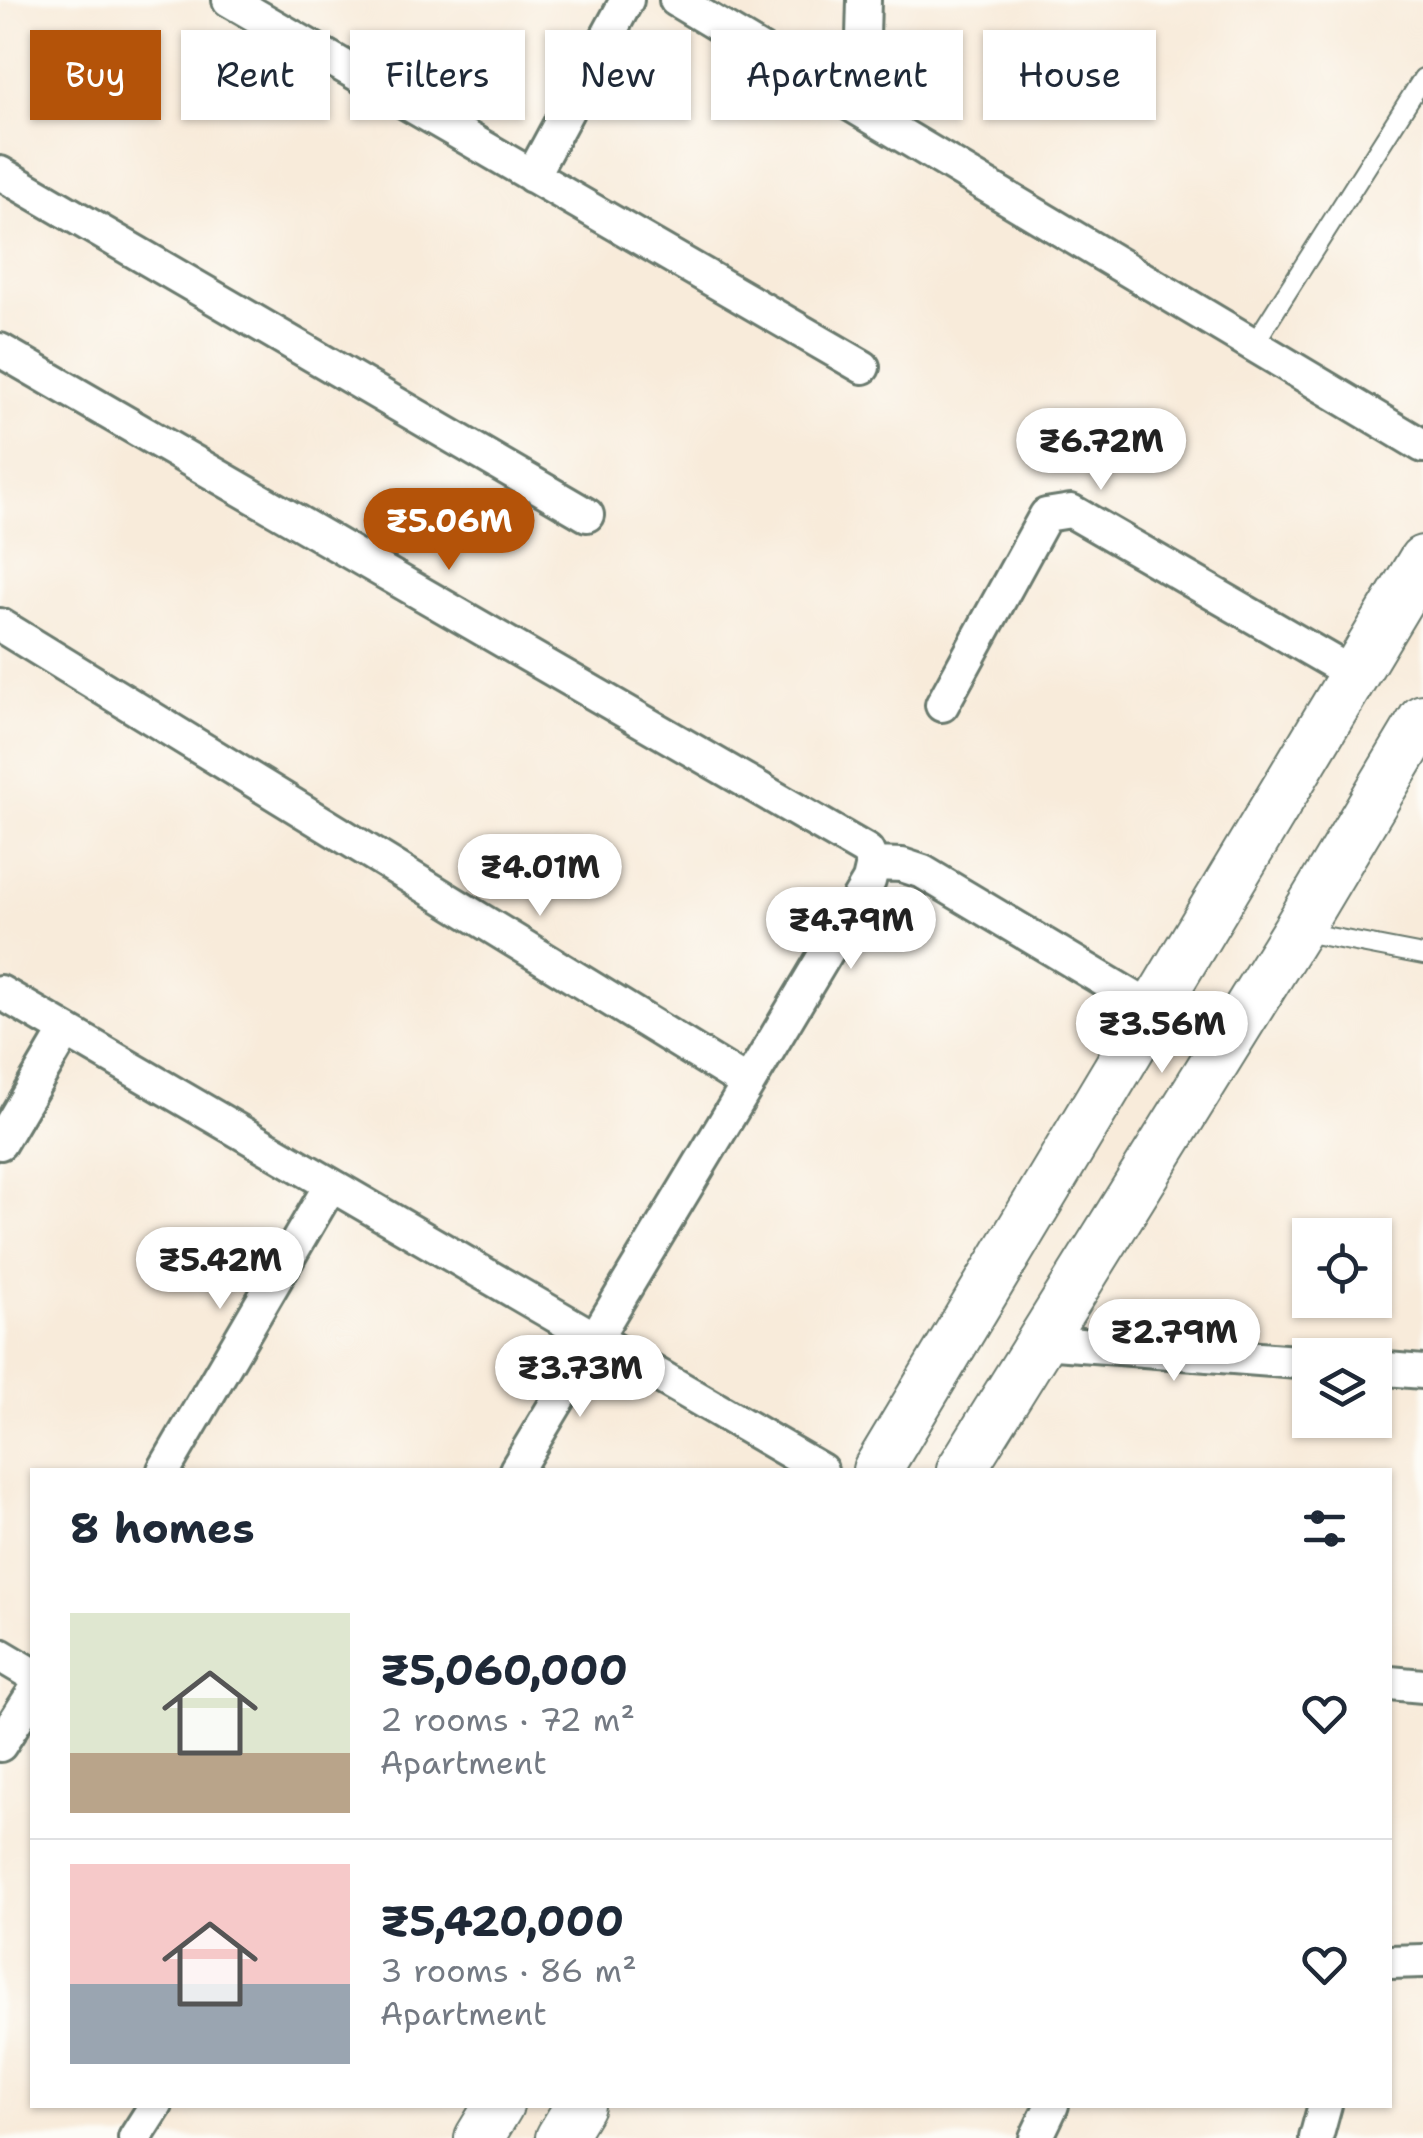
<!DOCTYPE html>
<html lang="en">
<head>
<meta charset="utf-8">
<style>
	:root { --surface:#fff; --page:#f6f6f7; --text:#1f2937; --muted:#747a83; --line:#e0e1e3; --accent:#b45309 }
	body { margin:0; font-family:"Shantell Sans",sans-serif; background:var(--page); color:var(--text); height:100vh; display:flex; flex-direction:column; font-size:38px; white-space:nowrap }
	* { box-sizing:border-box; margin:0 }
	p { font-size:32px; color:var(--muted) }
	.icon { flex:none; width:55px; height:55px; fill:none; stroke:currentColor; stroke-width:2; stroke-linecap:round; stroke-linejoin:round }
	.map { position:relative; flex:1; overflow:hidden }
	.side { position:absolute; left:30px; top:1468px; width:1362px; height:640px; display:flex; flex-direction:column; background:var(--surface); border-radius:0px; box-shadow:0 2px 8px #0004 }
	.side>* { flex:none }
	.hud { position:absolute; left:30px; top:30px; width:1365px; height:90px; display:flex; gap:20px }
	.buttons { position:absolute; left:1292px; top:1218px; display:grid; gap:20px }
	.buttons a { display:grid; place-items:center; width:100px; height:100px; border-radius:0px; background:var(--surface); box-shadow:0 2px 8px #0004; font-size:50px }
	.price { position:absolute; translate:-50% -85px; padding:0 22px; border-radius:35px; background:#fff; color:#222; font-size:32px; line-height:65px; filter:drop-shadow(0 2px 5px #0008) }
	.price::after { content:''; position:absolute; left:50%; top:60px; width:30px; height:22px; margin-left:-15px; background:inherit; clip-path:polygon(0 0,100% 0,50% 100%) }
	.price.current { background:var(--accent); color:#fff }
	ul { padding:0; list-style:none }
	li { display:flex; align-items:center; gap:30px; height:250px; padding:0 40px }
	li+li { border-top:2px solid var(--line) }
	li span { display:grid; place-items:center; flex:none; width:280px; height:200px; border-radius:0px; color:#555 }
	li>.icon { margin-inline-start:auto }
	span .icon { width:120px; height:120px; fill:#fffc; stroke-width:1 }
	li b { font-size:42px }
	h2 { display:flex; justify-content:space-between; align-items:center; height:120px; padding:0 40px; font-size:42px }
	.chip { padding:0 35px; border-radius:0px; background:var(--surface); box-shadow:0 2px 8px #0004; font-size:35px; line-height:90px }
	.chip.current { background:var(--accent); color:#fff }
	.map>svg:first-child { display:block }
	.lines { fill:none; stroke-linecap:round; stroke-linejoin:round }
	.service-casing { stroke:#6b7a6e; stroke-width:22 }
	.minor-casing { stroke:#6b7a6e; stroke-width:38 }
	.secondary-casing { stroke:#6b7a6e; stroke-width:52 }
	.service { stroke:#fff; stroke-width:18 }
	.minor { stroke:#fff; stroke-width:32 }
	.secondary { stroke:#fff; stroke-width:48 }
</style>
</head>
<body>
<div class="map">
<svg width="1423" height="2138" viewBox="0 0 1423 2138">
	<rect width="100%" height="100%" fill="#fdfcf7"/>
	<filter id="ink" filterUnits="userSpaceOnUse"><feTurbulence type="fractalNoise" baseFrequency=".01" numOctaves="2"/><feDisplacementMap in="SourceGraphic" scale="20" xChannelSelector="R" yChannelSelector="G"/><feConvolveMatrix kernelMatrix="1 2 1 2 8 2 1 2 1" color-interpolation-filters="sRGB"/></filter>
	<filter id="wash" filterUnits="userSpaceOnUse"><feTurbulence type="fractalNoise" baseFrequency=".0048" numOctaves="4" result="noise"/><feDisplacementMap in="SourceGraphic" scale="40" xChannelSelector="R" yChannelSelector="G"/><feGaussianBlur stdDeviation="2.25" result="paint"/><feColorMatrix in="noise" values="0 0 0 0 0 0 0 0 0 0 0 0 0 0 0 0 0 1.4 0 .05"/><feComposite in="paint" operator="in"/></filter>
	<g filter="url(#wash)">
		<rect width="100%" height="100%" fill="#f8ebda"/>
	</g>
	<g filter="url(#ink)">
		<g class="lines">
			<defs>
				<path id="service" d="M1254 344 1423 78
					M1298 931 1423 955"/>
				<path id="minor" d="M229 0 863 367
					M676 0 1423 446
					M861 110 864 0
					M0 173 587 515
					M532 176 627 0
					M0 350 867 851 873 864 869 881 748 1084
					M0 625 748 1084 516 1470
					M942 705 1046 515 1071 511 1353 674
					M873 864 902 865 923 872 1154 1010
					M0 992 821 1470
					M0 1143 66 1031
					M1042 1342 1310 1363
					M1375 1368 1423 1372
					M164 1470 330 1186
					M0 1655 32 1674
					M1390 1683 1423 1686
					M0 1745 32 1695
					M1390 1962 1423 1961
					M135 2138 156 2105
					M1036 2138 1052 2105
					M1316 2138 1325 2105"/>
				<path id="secondary" d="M877 1470 1423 560
					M961 1470 1297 930 1423 719
					M479 2138 499 2105
					M560 2138 580 2105"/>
			</defs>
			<!-- service casing -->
			<use href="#service" class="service-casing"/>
			<!-- minor casing -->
			<use href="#minor" class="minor-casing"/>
			<!-- secondary casing -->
			<use href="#secondary" class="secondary-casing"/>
			<!-- service -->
			<use href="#service" class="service"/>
			<!-- minor -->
			<use href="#minor" class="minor"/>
			<!-- secondary -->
			<use href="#secondary" class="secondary"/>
		</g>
	</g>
</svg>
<div class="buttons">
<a><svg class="icon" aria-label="locate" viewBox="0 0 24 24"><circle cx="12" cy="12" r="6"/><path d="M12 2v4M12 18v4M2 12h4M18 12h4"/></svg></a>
<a><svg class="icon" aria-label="layers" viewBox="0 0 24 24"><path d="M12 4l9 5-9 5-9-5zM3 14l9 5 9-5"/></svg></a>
</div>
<b class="price" style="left:1101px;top:493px">₹6.72M</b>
<b class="price current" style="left:449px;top:573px">₹5.06M</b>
<b class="price" style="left:540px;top:919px">₹4.01M</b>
<b class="price" style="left:851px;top:972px">₹4.79M</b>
<b class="price" style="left:1162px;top:1076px">₹3.56M</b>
<b class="price" style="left:220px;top:1312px">₹5.42M</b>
<b class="price" style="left:1174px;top:1384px">₹2.79M</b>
<b class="price" style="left:580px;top:1420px">₹3.73M</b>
<div class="hud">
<a class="chip current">Buy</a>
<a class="chip">Rent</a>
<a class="chip">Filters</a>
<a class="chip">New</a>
<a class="chip">Apartment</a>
<a class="chip">House</a>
</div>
<section class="side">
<h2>8 homes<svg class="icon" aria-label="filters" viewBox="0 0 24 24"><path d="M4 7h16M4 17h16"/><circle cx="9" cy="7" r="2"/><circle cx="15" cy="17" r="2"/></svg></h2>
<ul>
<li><span style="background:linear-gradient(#dfe7d0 70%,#b9a48a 0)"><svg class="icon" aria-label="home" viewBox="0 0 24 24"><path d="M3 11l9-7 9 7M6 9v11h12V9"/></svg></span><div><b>₹5,060,000</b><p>2 rooms · 72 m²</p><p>Apartment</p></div><svg class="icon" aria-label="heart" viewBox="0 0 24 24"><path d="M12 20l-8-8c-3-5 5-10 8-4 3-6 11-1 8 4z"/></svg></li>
<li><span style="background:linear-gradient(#f6c9c9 60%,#9aa5b1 0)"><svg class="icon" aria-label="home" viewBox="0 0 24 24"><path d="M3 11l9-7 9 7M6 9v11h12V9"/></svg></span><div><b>₹5,420,000</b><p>3 rooms · 86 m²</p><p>Apartment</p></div><svg class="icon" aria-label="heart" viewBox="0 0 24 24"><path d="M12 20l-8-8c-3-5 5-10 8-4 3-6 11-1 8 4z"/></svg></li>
</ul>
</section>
</div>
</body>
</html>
